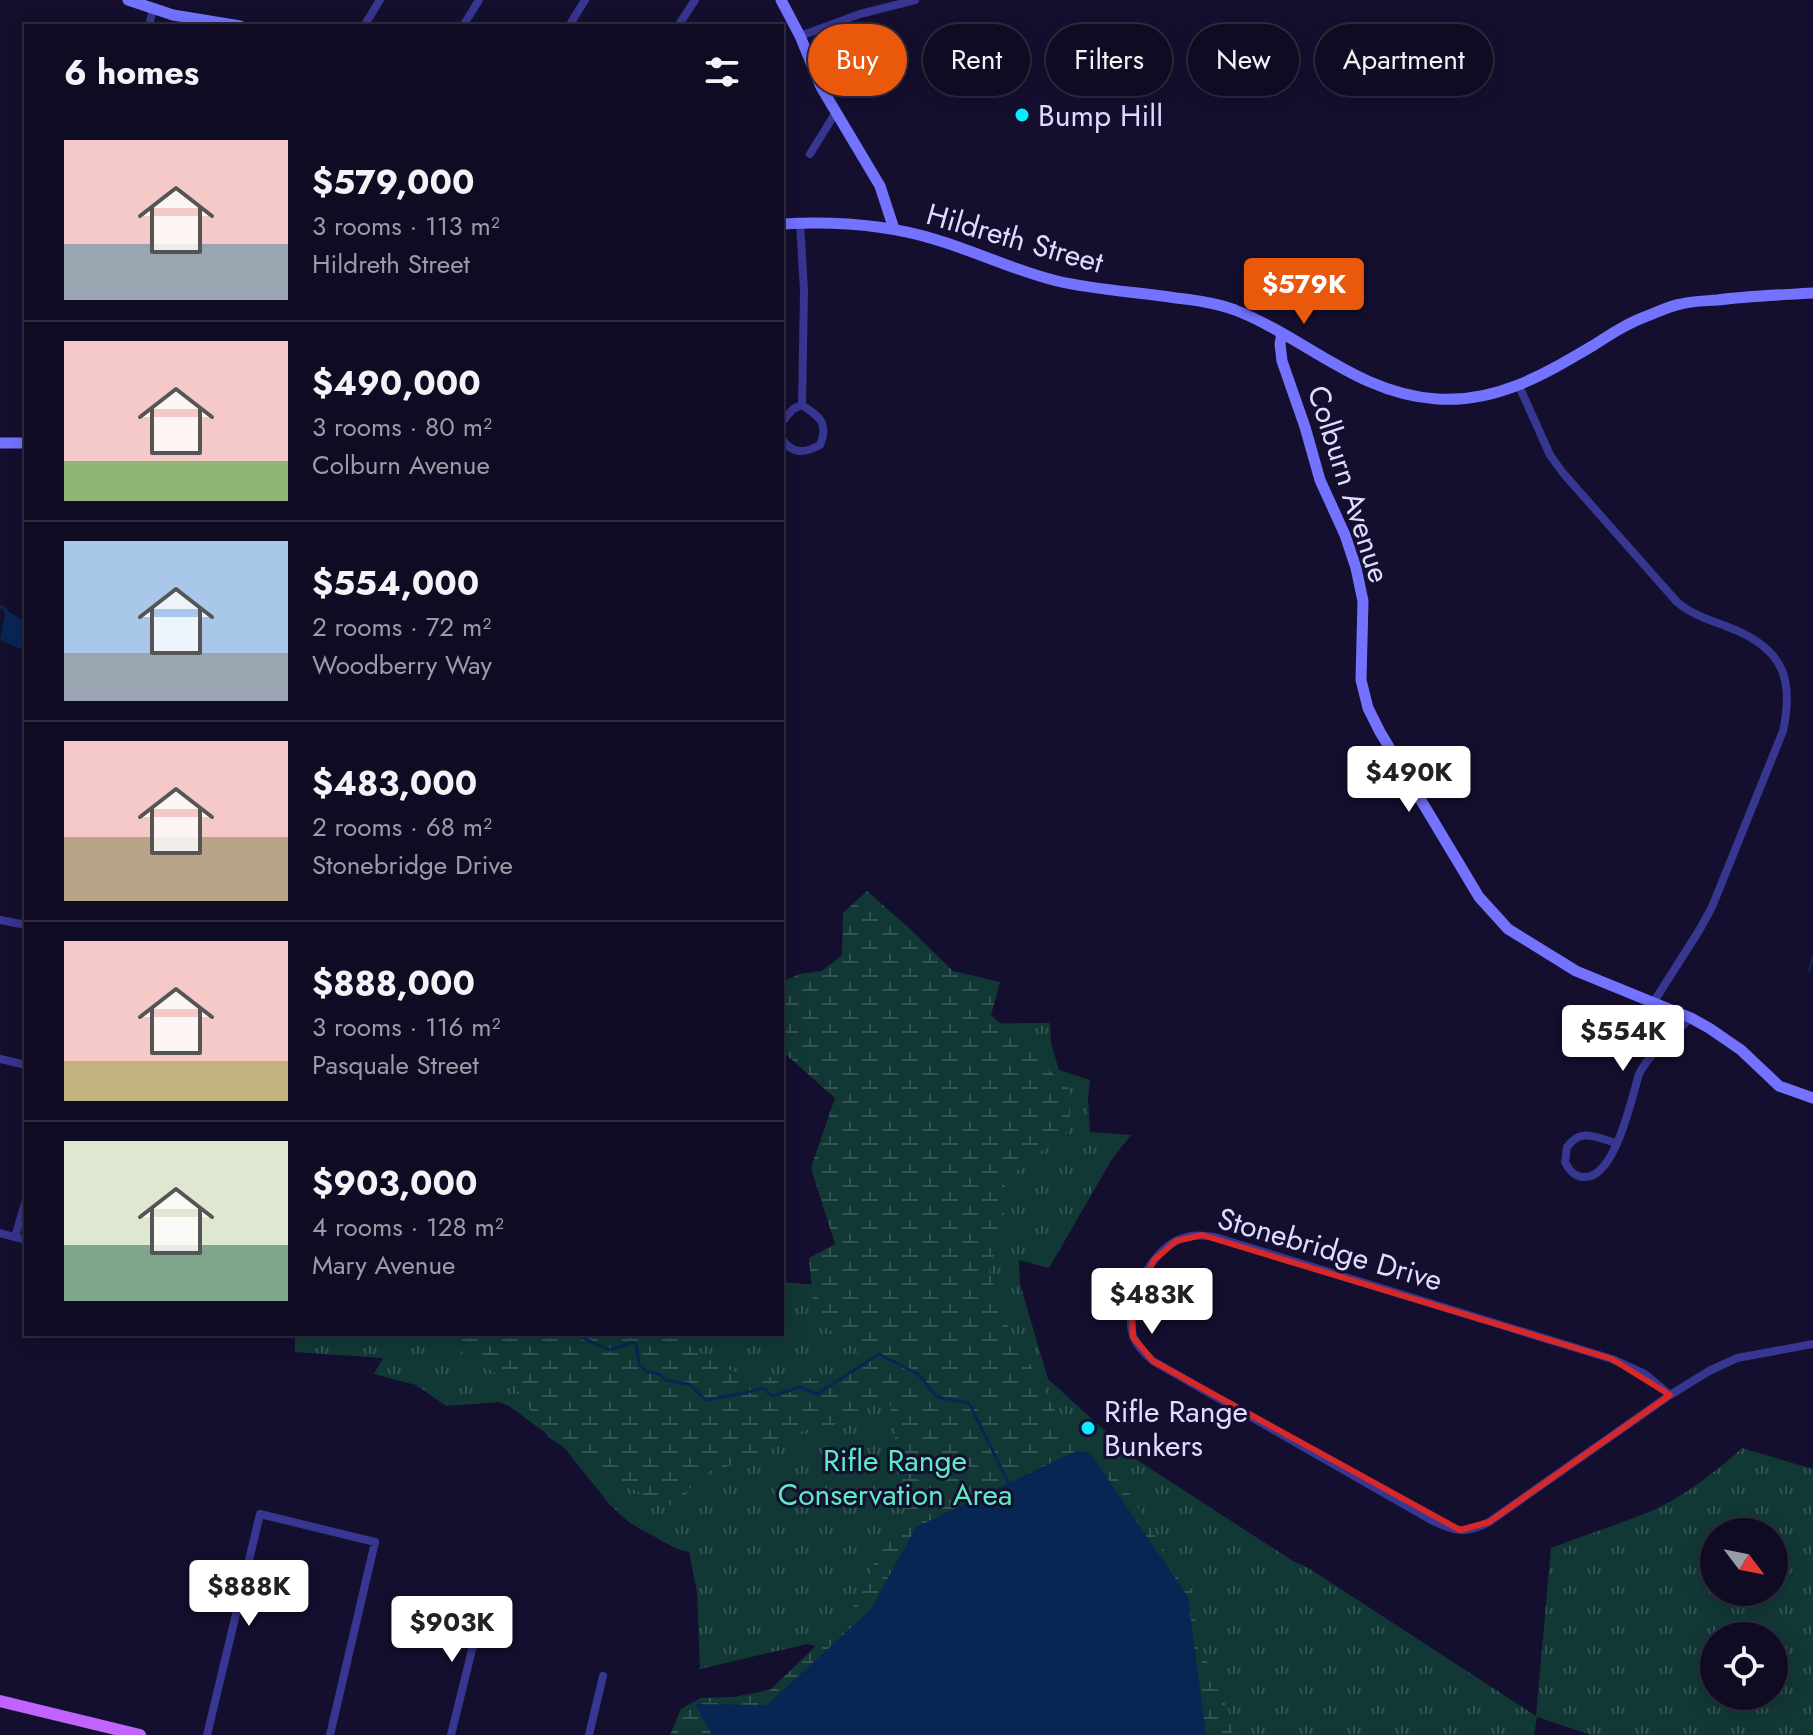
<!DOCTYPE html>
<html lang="en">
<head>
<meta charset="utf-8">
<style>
	:root { --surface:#0f0b22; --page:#1d192f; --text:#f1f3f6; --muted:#9b9ba5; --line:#2f2b40; --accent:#ea580c }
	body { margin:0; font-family:Jost,sans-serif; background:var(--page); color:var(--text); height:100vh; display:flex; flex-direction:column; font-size:30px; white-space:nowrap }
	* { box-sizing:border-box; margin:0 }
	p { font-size:26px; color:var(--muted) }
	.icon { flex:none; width:44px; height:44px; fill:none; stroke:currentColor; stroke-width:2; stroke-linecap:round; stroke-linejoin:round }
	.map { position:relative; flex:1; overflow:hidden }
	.drawer { position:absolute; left:24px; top:24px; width:760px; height:1312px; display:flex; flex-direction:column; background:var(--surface); border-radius:0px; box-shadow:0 4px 20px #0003,0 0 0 2px var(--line) }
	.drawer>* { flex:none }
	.banner { position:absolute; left:808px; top:24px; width:760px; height:72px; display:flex; gap:16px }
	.needle { width:52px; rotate:122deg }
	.buttons { position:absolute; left:1700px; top:1518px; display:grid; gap:16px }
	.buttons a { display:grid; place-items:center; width:88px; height:88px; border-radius:50%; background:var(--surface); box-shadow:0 4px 20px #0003,0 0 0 2px var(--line); font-size:40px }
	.price { position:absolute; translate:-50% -68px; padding:0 18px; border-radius:8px; background:#fff; color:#222; font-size:26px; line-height:52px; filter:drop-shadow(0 2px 4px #0008) }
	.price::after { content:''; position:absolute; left:50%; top:48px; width:24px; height:18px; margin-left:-12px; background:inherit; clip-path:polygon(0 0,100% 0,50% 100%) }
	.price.active { background:var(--accent); color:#fff }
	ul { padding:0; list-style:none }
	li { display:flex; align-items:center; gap:24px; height:200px; padding:0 40px }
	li+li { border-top:2px solid var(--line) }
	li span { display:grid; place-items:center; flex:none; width:224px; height:160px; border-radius:0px; color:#555 }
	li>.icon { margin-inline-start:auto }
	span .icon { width:96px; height:96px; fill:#fffc; stroke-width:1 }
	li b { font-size:34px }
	h2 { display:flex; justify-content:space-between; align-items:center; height:96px; padding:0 40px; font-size:34px }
	.pill { padding:0 28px; border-radius:36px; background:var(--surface); box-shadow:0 4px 20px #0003,0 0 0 2px var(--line); font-size:28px; line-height:72px }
	.pill.active { background:var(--accent); color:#fff }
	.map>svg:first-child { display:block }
	.grass { fill:url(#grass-tufts); fill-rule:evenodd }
	.wetland { fill:url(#wetland-marsh) }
	.water { fill:#082654 }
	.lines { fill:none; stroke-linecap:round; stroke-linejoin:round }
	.stream { stroke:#082654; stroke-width:3 }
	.street { stroke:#373690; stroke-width:8 }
	.secondary { stroke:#7373ff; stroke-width:11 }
	.primary { stroke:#c063ff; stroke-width:12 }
	.marked { fill:none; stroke:#d62828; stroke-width:6; stroke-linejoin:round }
	.poi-dot { fill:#08edff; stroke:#140f2e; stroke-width:3 }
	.labels { text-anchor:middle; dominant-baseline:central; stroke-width:6; stroke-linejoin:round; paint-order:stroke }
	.poi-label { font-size:30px; fill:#dfdcff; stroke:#140f2e; text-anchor:start }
	.street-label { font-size:30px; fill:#dfdcff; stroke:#140f2e }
	.park-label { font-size:30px; fill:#5cebc3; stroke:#140f2e }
</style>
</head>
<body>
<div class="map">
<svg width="1813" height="1735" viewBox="0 0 1813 1735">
	<defs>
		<pattern id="grass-tufts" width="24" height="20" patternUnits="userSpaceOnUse" patternTransform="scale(2)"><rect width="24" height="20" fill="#123836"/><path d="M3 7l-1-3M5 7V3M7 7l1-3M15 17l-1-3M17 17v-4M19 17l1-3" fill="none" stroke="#345454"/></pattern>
		<pattern id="wetland-marsh" width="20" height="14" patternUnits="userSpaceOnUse" patternTransform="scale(2)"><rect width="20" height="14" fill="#123836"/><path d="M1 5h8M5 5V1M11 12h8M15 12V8" fill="none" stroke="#345454"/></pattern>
	</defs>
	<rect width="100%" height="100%" fill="#140f2e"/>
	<!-- grass -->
	<path class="grass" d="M1050 1023 1051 1043 1059 1070 1090 1080 1088 1099 1090 1132 1131 1135 1112 1159 1049 1268 1019 1260 1020 1284 1048 1379 1137 1460 1293 1561 1310 1569 1536 1716 1551 1548C1582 1536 1614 1526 1644 1514 1680 1500 1714 1473 1742 1448L1813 1469V1735H1591L1537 1717 1534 1735H1162L807 1644 700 1669 697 1592 689 1552 677 1549 630 1523 610 1505 562 1445 509 1406 499 1402 446 1406 416 1385 374 1374 383 1358 295 1352V1334H782V1282L829 1286 883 1173 857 1025ZM1714 1532H1774V1592H1714ZM1714 1636H1774V1696H1714Z"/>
	<!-- wetland -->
	<path class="wetland" d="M867 891 911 930 953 971 1000 982 991 1015 1070 1090V1130L1028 1161 1005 1181 1004 1223 989 1271 1011 1335 1035 1372 1076 1451 1090 1453 1105 1464 1129 1493 1192 1596 1198 1634 1203 1653 1229 1712 1233 1735H670L681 1709 701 1698 733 1697 770 1690 851 1612 869 1575 890 1527 904 1521 913 1525 907 1518 889 1397 823 1430H804L785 1444 773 1448 761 1461 746 1455 732 1465 710 1471 707 1479 700 1477 698 1483 690 1488 677 1506 666 1505 622 1484 548 1437 514 1385 452 1346 448 1334H686V1342L719 1367 762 1379 794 1372 812 1379 840 1375 857 1362V1349L842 1337 815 1322 809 1258 835 1244 811 1168 835 1098 782 1051V980H786L800 974 822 971 842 955 843 913Z"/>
	<!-- water -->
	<path class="water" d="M6 610 26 622V651L0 640Z
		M1076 1451 1090 1453 1188 1597 1206 1735H712L695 1704 767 1705 871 1609 916 1527Z"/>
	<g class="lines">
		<!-- stream -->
		<path class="stream" d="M0 606 6 610V614
			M1809 971 1813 958
			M580 1334 583 1338 610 1350 632 1342 636 1344 639 1364 646 1371 659 1374 665 1380 689 1384 706 1400C725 1396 744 1394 763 1388L772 1396 800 1387 817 1394 879 1354 918 1374 937 1397 969 1403 1010 1486"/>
		<!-- street -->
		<path class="street" d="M149 26 153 9
			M364 26 380 0
			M463 26 479 0
			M569 26 585 0
			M678 26 695 0
			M800 36 860 14 915 0
			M810 154 836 112
			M800 223 804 291 802 405
			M1519 386 1550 455 1563 473 1677 602C1692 615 1710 620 1728 627 1781 647 1795 676 1783 731L1712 907 1700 929 1653 1003
			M782 422 793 409 802 405
			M782 439C793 455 805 453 820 445 829 423 820 417 802 405
			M0 920 26 925
			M0 1059 26 1065
			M1616 1143C1597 1138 1581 1127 1567 1147L1565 1162C1569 1170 1574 1177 1584 1177 1615 1179 1632 1097 1639 1074 1651 1051 1672 1035 1691 1018
			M0 1233 26 1240
			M15 1237 26 1200
			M1670 1395 1645 1374 1612 1359 1215 1237C1202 1235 1191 1234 1178 1240 1149 1253 1123 1305 1133 1336 1137 1346 1145 1354 1153 1361L1433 1521C1455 1532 1467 1534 1489 1522L1670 1395 1709 1371 1737 1358 1813 1344
			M207 1735 260 1514 375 1542 330 1735
			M451 1735 484 1601
			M589 1735 603 1676"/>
		<!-- secondary -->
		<path class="secondary" d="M128 0 173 15 240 26
			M781 0 800 36 821 87 880 186 894 229
			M782 224C835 221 886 224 937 240 977 252 1016 271 1057 281 1096 290 1136 292 1176 298 1196 300 1216 303 1235 310 1306 338 1358 394 1437 399 1497 403 1545 374 1594 345 1611 334 1628 323 1647 316 1658 312 1669 306 1681 304 1692 301 1705 301 1717 300 1749 296 1781 295 1813 293
			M1282 333 1280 344 1282 361 1305 427 1320 480 1345 535 1356 568 1363 601 1361 680 1368 708 1380 732 1479 897 1508 929 1576 971 1691 1018 1709 1028 1741 1050 1779 1086 1813 1098
			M0 443H26"/>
		<!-- primary -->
		<path class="primary" d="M0 1701 140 1735"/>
	</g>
	<!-- marked area -->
	<path class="marked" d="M1202 1235 1612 1359 1670 1395 1489 1522 1460 1530 1153 1361 1133 1337 1132 1306 1154 1260 1176 1241Z"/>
	<!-- markers -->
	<g class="poi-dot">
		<circle cx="1022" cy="115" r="8"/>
		<circle cx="1088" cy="1428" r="8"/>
	</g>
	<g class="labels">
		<!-- poi labels -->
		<g class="poi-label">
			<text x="1038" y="115">Bump Hill</text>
			<text x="1104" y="1411">Rifle Range<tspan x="1104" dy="34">Bunkers</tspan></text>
		</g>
		<!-- street labels -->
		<g class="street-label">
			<text transform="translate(1015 238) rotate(16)">Hildreth Street</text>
			<text transform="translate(1349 484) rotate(72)">Colburn Avenue</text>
			<text transform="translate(1330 1249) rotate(16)">Stonebridge Drive</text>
		</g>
		<!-- park labels -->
		<g class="park-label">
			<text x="895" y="1460">Rifle Range<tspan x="895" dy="34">Conservation Area</tspan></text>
		</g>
	</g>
</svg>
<div class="buttons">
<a><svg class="needle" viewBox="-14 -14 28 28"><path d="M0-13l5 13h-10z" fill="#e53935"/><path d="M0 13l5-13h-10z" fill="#9b9ba5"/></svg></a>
<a><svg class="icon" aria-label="locate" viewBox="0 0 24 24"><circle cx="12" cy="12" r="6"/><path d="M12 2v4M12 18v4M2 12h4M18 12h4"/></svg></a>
</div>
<b class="price active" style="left:1304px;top:326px">$579K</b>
<b class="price" style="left:1409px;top:814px">$490K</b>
<b class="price" style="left:1623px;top:1073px">$554K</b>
<b class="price" style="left:1152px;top:1336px">$483K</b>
<b class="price" style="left:249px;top:1628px">$888K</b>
<b class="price" style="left:452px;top:1664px">$903K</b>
<div class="banner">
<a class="pill active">Buy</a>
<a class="pill">Rent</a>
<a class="pill">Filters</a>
<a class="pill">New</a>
<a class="pill">Apartment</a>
</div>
<section class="drawer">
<h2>6 homes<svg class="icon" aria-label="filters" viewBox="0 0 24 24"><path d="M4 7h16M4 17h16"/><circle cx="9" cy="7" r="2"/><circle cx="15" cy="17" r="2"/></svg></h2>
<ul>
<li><span style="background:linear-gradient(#f6c9c9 65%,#9aa5b1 0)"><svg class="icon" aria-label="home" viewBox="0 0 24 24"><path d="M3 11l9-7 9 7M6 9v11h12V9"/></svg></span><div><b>$579,000</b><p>3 rooms · 113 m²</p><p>Hildreth Street</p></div></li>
<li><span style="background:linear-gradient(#f6c9c9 75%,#8fb573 0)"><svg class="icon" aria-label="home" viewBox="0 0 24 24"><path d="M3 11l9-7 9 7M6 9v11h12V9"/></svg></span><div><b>$490,000</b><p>3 rooms · 80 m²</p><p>Colburn Avenue</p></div></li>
<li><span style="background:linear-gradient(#a9c7e8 70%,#9aa5b1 0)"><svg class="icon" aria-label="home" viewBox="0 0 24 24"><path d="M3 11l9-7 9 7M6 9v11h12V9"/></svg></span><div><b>$554,000</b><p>2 rooms · 72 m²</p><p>Woodberry Way</p></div></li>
<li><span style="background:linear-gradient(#f6c9c9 60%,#b9a48a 0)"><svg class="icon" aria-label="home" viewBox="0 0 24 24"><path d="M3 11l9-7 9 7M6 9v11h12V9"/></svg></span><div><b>$483,000</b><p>2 rooms · 68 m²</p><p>Stonebridge Drive</p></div></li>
<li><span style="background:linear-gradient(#f6c9c9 75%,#c2b280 0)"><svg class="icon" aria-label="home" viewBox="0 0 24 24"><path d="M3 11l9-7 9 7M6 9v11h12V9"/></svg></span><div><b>$888,000</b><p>3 rooms · 116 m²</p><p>Pasquale Street</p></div></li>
<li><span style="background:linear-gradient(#dfe7d0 65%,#7fa58c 0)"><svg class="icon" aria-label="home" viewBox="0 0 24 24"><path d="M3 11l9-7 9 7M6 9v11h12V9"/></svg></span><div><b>$903,000</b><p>4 rooms · 128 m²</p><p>Mary Avenue</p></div></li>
</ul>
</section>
</div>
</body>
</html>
